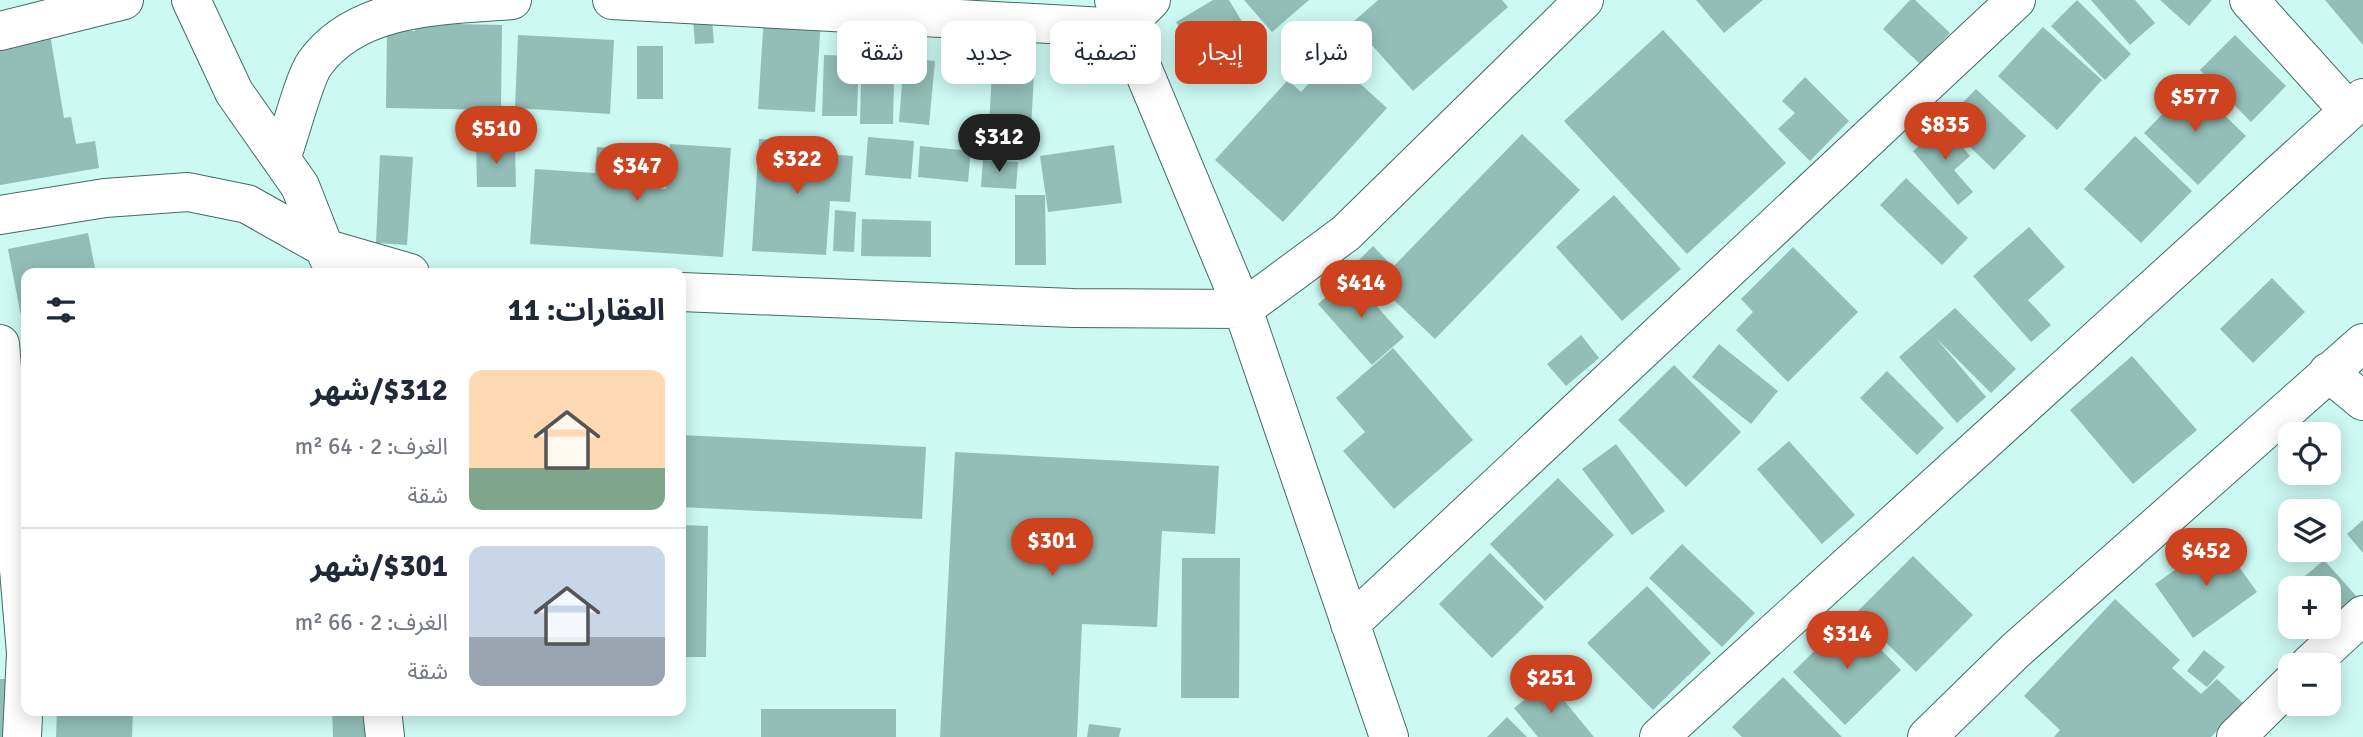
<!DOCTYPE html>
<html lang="ar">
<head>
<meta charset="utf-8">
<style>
	:root { --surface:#fff; --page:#f6f6f7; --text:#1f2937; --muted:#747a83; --line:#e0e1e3; --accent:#cd431f }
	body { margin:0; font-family:Signika,"Noto Sans Arabic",sans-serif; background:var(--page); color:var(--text); direction:rtl; height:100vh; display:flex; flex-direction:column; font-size:26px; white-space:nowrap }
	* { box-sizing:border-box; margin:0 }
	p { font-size:23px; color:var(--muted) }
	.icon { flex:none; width:38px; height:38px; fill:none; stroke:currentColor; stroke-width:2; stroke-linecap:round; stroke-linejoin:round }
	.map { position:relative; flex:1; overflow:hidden; direction:ltr }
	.side { position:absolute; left:21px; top:268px; width:665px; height:448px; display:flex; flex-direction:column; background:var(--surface); border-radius:14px; box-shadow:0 4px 18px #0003; direction:rtl }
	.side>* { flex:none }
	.hud { position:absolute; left:707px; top:21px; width:665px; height:63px; direction:rtl; display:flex; gap:14px }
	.fabs { position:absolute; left:2278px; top:422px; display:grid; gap:14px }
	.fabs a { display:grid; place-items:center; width:63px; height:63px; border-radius:14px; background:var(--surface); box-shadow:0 4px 18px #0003; font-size:35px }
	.price { position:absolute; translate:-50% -60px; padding:0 16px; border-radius:24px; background:var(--accent); color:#fff; font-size:23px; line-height:46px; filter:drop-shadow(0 2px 4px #0008) }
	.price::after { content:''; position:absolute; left:50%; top:42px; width:21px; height:16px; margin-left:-10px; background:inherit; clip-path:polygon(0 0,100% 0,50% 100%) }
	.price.active { background:#222; color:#fff }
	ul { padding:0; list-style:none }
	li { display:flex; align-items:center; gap:21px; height:175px; padding:0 21px }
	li+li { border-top:2px solid var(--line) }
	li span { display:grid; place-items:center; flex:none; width:196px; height:140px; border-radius:14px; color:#555 }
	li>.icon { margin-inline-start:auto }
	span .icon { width:84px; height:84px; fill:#fffc; stroke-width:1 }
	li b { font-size:30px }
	h2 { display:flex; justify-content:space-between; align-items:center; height:84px; padding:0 21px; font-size:30px }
	.tag { padding:0 24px; border-radius:14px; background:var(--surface); box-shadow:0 4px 18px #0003; font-size:24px; line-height:63px }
	.tag.active { background:var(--accent); color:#fff }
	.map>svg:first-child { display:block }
	.building { fill:#92beb7 }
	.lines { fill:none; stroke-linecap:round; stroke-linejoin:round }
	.minor-casing { stroke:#436c66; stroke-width:40 }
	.minor { stroke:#fff; stroke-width:38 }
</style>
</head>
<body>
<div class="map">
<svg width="2363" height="737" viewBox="0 0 2363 737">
	<rect width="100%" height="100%" fill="#ccf9f2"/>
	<!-- building -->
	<path class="building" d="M765 0 822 4 815 112 758 109Z
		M1213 0H1229L1261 53 1213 83 1176 22Z
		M1244 0H1309L1272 32Z
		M1378 0H1502L1508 7 1413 91 1352 23Z
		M1696 0H1763L1724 33Z
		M1910 0H1915L1950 33 1920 64 1883 29Z
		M2077 0 2131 54 2105 80 2051 26Z
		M2091 0H2135L2155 23 2130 45Z
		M2160 0H2212L2189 26Z
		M2325 0H2363V45Z
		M712 19 714 43 695 44 693 20Z
		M415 23 502 25 501 110 386 108 387 30 415 31Z
		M2043 27 2102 80 2057 130 1998 76Z
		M49 28 64 118 71 117 76 144 95 141 99 168 0 185V37Z
		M1663 30 1786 163 1687 254 1564 121Z
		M518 35 614 40 610 114 515 108Z
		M2235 35 2286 86 2251 122 2200 70Z
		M637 46H663V99H637Z
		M824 55 859 56 857 116H822Z
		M993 55 1035 57 1031 128 989 125Z
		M904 58 935 61 929 125 899 122Z
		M1332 58 1387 108 1283 222 1215 160 1288 80 1301 92Z
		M1805 77 1849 121 1810 161 1778 129 1795 113 1782 101Z
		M861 80 894 81 893 124H860Z
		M2192 84 2246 136 2198 185 2144 133Z
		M1976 89 2026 136 1994 170 1944 122Z
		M1944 125 1970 156 1954 170 1973 192 1958 205 1913 151Z
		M1522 134 1580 190 1435 339 1378 285 1371 291 1350 269 1373 246 1393 267Z
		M2135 136 2192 191 2141 243 2084 189Z
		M868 137 914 141 911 179 865 175Z
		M759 139 825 144 824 154 853 156 850 202 830 201 826 255 752 251Z
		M670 144 731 148 723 257 530 244 535 169 595 173 597 147 655 151 652 188 666 189Z
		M476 145H515L516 187H477Z
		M1114 145 1122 203 1048 212 1040 156Z
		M920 146 971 151 968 182 918 177Z
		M380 155 413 157 407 245 376 243Z
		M983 160 1018 162 1016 189 981 187Z
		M1906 178 1968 238 1942 265 1880 205Z
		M1015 195H1045L1046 265H1015Z
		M1614 195 1681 269 1622 321 1556 247Z
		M835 210 856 212 854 252 833 251Z
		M862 219 931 221V257L861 256Z
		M2029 227 2065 267 2028 300 2051 325 2031 342 1973 276Z
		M88 233 96 273H26L25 337 8 249Z
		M1793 247 1858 312 1788 382 1736 330 1753 312 1741 299Z
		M1350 276 1404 337 1372 365 1318 304Z
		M2272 278 2305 312 2253 363 2220 329Z
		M1955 308 2016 369 1991 393 1936 338 1986 397 1957 423 1899 357Z
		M1581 335 1599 358 1566 386 1547 364Z
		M1719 344 1778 391 1751 424 1692 377Z
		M1393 348 1473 440 1394 509 1343 451 1365 432 1336 398Z
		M2132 356 2197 430 2133 484 2070 410Z
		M1674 365 1741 432 1686 487 1618 420Z
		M1887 371 1944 428 1917 455 1860 398Z
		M681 435 926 447 922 519 681 507Z
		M1789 441 1855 515 1822 544 1757 469Z
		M1616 444 1665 511 1632 535 1582 469Z
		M955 452 1219 466 1215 534 1162 531 1157 627 1082 624 1077 737H940Z
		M1558 478 1614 535 1545 601 1490 544Z
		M2363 520V553L2347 534Z
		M681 525 708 526 706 657H681Z
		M2219 539 2257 592 2193 638 2155 584Z
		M1682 544 1755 613 1722 647 1649 578Z
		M1490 553 1544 607 1492 658 1439 604Z
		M1913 556 1973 615 1916 672 1856 613Z
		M1182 558H1240L1239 698H1181Z
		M2324 560 2358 598 2329 623V588H2291Z
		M1647 586 1711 653 1653 710 1587 643Z
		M2291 589V616L2277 600Z
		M2115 599 2180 660 2172 668 2201 694 2217 679 2243 703 2211 737H2054L2060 730 2024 696Z
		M1849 617 1901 670 1845 725 1793 672Z
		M2204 650 2225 667 2207 687 2187 671Z
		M1575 667 1584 686 1565 696 1554 677Z
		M1783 677 1842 737H1742L1732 727Z
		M0 679H6L5 737H0Z
		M1548 681 1594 737H1538L1514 708Z
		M761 709H896V737H761Z
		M57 710H133L132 737H56Z
		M332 710H380L381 737H333Z
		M1507 717 1527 737H1487Z
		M1089 724 1121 728 1119 737H1087Z"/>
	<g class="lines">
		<defs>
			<path id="minor" d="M191 0 234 92 300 186 328 257
				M612 0 1123 28 1151 0
				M1114 0 1243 309 1389 737
				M2249 0 2349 111
				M0 31 124 0
				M281 159C289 138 304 78 315 63 359 3 444 6 512 0
				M0 215 105 198 188 192 247 204 327 249 410 273
				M681 292 1073 308 1243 309 1346 233 1584 0
				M0 344 26 653 22 737
				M2328 372 2363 401
				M1350 624 2016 0
				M2309 665 2363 615
				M382 710 385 737
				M1659 737 2363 98
				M1927 737 2015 651 2363 343
				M2236 737 2291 683"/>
		</defs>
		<!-- minor casing -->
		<use href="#minor" class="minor-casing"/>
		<!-- minor -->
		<use href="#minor" class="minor"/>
	</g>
</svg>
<div class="fabs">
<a><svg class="icon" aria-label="locate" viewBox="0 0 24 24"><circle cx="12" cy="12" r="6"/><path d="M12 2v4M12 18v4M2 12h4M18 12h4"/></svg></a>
<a><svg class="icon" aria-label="layers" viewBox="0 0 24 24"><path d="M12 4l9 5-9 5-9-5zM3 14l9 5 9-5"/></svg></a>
<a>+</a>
<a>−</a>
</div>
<b class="price" style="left:2195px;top:134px">$577</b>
<b class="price" style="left:1945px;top:162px">$835</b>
<b class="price" style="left:496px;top:166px">$510</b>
<b class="price active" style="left:999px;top:174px">$312</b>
<b class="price" style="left:797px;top:196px">$322</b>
<b class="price" style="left:637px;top:203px">$347</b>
<b class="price" style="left:1361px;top:320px">$414</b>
<b class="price" style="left:1052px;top:578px">$301</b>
<b class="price" style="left:2206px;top:588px">$452</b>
<b class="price" style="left:1847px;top:671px">$314</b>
<b class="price" style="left:1551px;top:715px">$251</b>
<div class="hud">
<a class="tag">شراء</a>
<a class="tag active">إيجار</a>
<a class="tag">تصفية</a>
<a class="tag">جديد</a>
<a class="tag">شقة</a>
</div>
<section class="side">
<h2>العقارات: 11<svg class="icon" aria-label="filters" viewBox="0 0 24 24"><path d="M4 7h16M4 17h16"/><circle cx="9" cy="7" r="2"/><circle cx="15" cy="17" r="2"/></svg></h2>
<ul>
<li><span style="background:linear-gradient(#ffd9b3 70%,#7fa58c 0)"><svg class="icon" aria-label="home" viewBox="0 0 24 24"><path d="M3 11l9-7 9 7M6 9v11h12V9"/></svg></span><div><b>$312/شهر</b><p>الغرف: 2 · 64 m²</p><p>شقة</p></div></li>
<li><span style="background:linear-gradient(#c9d6e8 65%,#9aa5b1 0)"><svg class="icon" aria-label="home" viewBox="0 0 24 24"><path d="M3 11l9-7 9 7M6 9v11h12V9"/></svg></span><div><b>$301/شهر</b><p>الغرف: 2 · 66 m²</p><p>شقة</p></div></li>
</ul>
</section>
</div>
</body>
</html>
